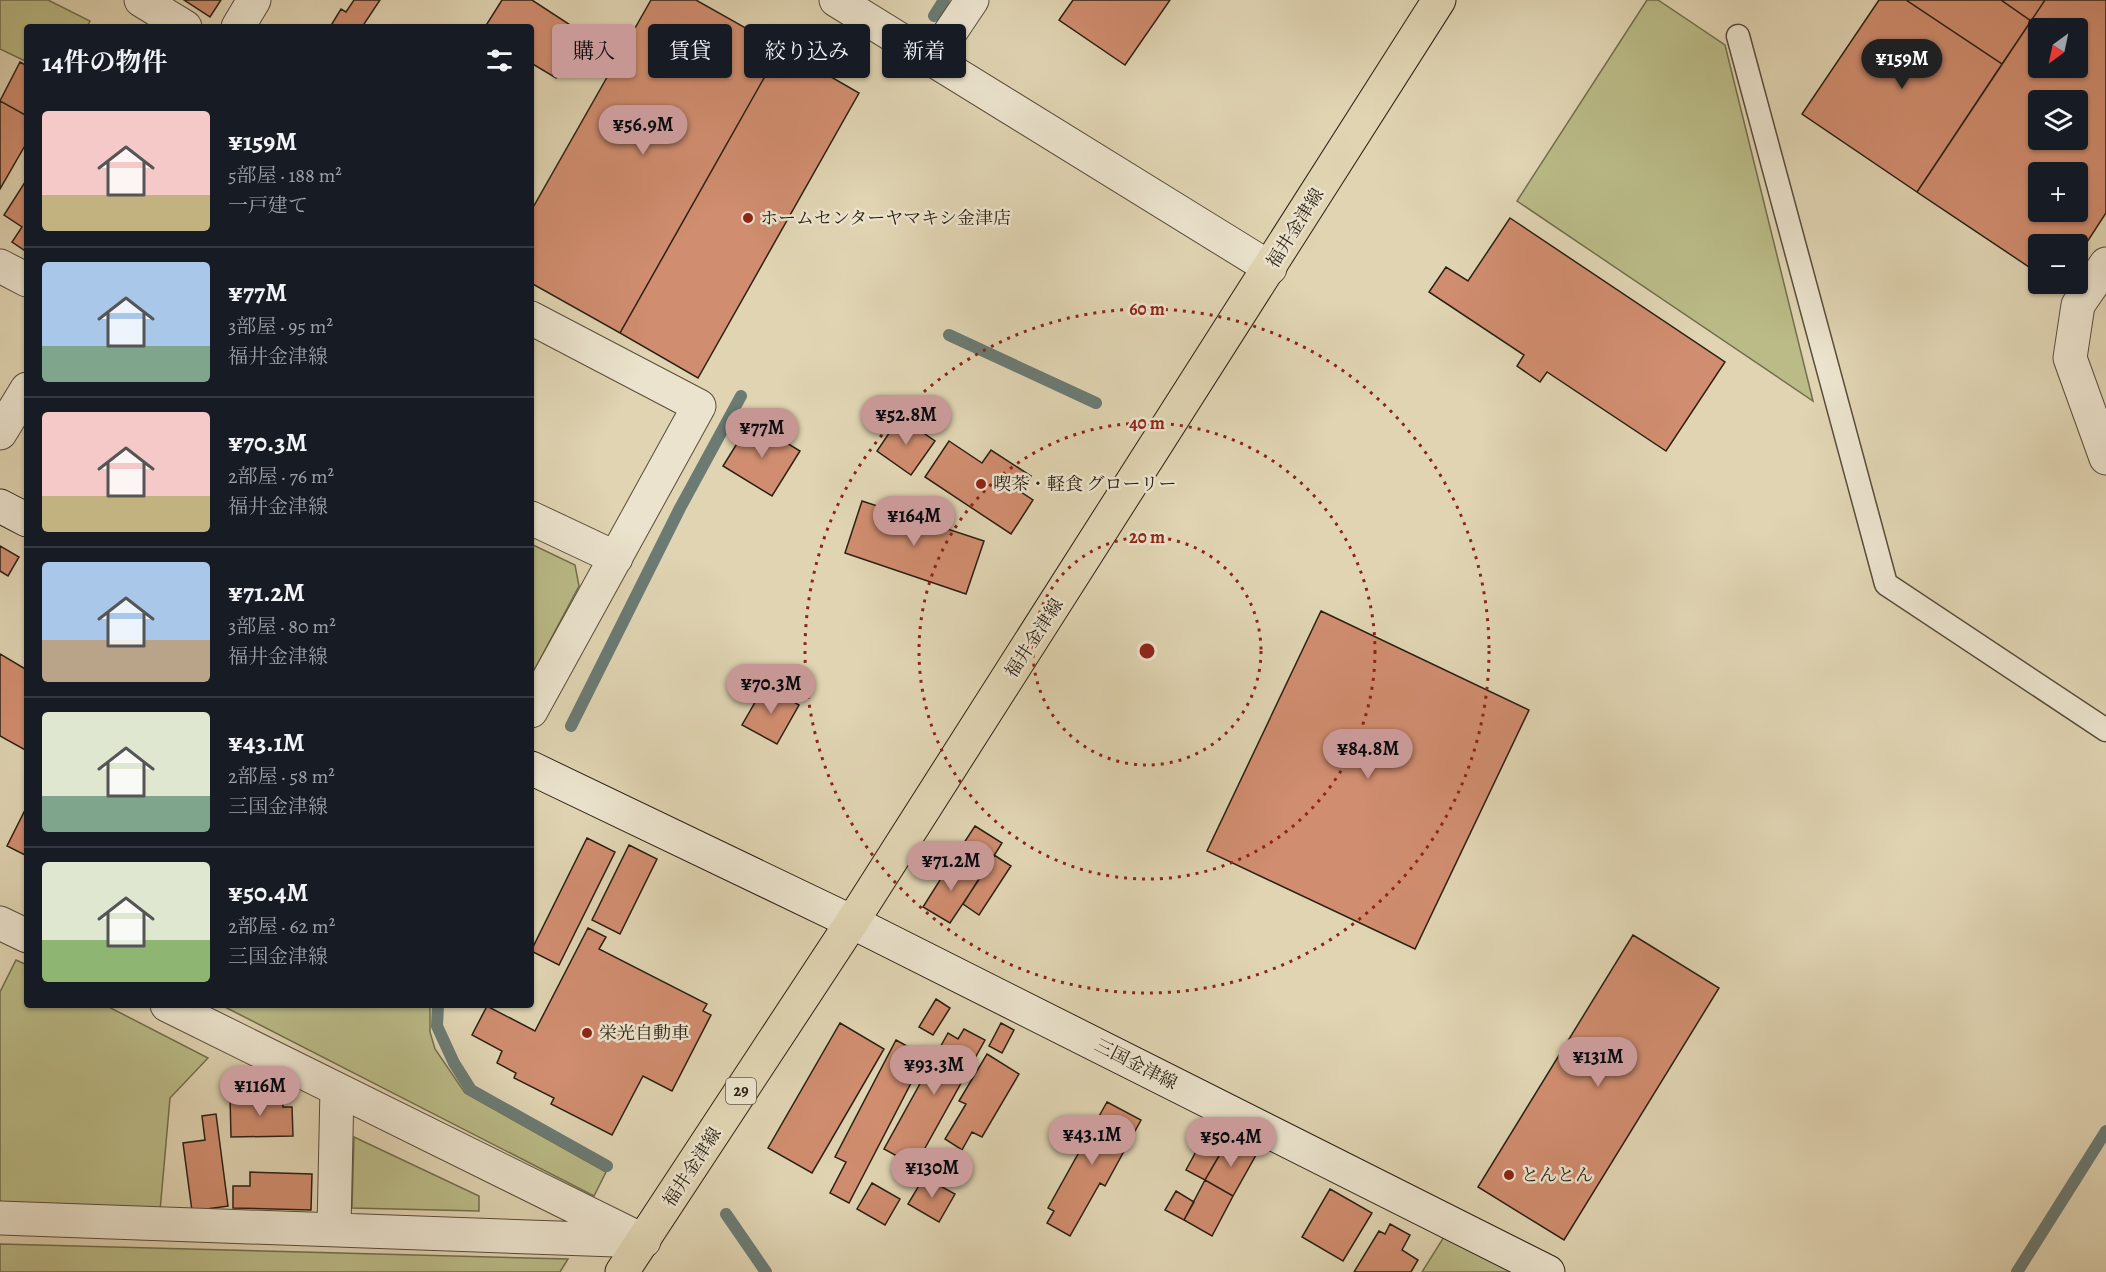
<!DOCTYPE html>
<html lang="ja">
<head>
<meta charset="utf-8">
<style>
	:root { --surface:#171b24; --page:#242831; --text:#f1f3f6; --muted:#9ea1a6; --line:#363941; --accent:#c59692 }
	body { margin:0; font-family:Alegreya,"Noto Serif JP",serif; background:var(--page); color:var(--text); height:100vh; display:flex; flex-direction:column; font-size:22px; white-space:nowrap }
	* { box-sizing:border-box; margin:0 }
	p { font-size:20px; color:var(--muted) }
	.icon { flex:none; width:33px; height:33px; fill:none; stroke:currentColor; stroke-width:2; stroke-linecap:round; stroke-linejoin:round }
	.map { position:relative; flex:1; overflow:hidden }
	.panel { position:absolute; left:24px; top:24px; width:510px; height:984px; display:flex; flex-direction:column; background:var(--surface); border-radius:6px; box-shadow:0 2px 4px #0004 }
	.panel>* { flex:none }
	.hud { position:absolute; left:552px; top:24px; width:570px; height:54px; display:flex; gap:12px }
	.needle { width:39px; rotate:213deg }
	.controls { position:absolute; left:2028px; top:18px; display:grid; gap:12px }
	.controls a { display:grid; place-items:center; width:60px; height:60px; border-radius:6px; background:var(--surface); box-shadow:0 2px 4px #0004; font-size:30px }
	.price { position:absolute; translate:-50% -51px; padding:0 14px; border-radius:21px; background:var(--accent); color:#111; font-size:20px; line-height:39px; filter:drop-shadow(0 2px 3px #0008) }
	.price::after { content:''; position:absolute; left:50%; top:36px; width:18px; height:14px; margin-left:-9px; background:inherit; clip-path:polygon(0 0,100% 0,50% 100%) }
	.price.on { background:#222; color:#fff }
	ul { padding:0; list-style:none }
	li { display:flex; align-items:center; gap:18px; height:150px; padding:0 18px }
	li+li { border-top:2px solid var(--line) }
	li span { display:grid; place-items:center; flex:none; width:168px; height:120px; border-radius:6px; color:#555 }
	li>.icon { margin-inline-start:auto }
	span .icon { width:72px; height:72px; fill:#fffc; stroke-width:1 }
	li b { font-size:26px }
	h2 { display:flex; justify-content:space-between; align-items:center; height:72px; padding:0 18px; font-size:26px }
	.tag { padding:0 21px; border-radius:6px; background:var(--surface); box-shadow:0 2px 4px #0004; font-size:21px; line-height:54px }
	.tag.on { background:var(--accent); color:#111 }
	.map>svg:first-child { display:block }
	.green { fill:#babb87; stroke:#726e4d; stroke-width:1.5 }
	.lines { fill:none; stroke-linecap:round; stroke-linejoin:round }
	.stream { stroke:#6b7b74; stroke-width:12 }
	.building { fill:#d08d6f; stroke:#2b2013; stroke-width:1.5; fill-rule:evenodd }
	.lane-casing { stroke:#584d3b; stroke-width:25 }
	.street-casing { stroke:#584d3b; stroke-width:35 }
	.secondary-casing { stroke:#2b2013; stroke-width:35 }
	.primary-casing { stroke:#2b2013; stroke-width:35 }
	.lane { stroke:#ebe3cd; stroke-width:22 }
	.street { stroke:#ebe3cd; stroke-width:33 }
	.secondary { stroke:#ebe3cd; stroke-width:33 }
	.primary { stroke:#e0d4b2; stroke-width:33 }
	.ring { fill:none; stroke:#8f2418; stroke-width:3; stroke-dasharray:3 6 }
	.poi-dot { fill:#8f2418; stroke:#ebe3cd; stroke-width:2 }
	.labels { text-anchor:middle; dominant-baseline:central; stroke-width:5; stroke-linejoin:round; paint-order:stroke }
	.shield { fill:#ebe3cd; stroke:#655a4b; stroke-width:1.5 }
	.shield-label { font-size:16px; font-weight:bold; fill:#2b2013 }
	.poi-label { font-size:18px; fill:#2b2013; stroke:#ebe3cd; text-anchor:start }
	.street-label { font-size:18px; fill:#2b2013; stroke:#ebe3cd }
	.centre { fill:#8f2418; stroke:#ebe3cd; stroke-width:3 }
	.ring-label { font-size:18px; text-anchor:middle; font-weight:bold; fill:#8f2418; stroke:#ebe3cd; stroke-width:5; stroke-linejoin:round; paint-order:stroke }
</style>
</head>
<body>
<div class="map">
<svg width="2106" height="1272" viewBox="0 0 2106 1272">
	<rect width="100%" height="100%" fill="#e0d4b2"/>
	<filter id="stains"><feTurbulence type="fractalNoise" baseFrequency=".00333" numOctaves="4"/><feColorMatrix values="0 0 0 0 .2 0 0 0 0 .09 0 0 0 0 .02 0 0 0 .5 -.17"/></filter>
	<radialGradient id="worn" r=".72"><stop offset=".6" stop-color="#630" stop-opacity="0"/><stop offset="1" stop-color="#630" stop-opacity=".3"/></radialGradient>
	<!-- green -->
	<path class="green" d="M0 0H48L90 21 87 27H27V62L0 49Z
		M1647 0H1658L1725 45 1813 401 1517 201Z
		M531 544 575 565 579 586 531 676Z
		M16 960 27 965V1005H105L208 1058 170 1098 160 1211 0 1204V992Z
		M221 1005H430V1032L435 1049 465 1093 606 1172 594 1196Z
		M354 1137 479 1196V1211L352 1208Z
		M1447 1232 1512 1272H1422Z
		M0 1244 568 1259 560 1272H0Z"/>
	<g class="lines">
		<!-- stream -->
		<path class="stream" d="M934 16 944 0
			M949 335 1096 403
			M571 726 680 508 741 396
			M438 1005 437 1026 454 1063 471 1090 607 1166
			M726 1214 766 1272
			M2017 1272 2106 1131"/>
	</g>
	<!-- building -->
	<path class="building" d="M184 0H221L210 17Z
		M354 0H380L364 24 370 27H330L341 9 346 12Z
		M502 0H532L584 34 556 78 531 63V27H485Z
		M651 0H696L781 48 620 333 531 283V211Z
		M1073 0H1170L1125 65 1059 20Z
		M1879 0H1906L2002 64 1917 192 1802 114Z
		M1906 0H2001L2031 21 2002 64Z
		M2001 0H2045L2031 21Z
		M2045 0H2106V213L2078 256V244H2038V273L1917 192ZM2038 28H2078V68H2038ZM2038 100H2078V140H2038ZM2038 172H2078V212H2038Z
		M781 48 859 93 698 378 620 333Z
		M20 62 27 66V116L0 101Z
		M0 101 27 116V142L0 189Z
		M27 179V252L12 242 22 227 4 215Z
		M1510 218 1725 362 1666 451 1547 372 1540 382 1517 366 1524 355 1429 292 1446 267 1468 281Z
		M900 417 935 441 911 475 877 451Z
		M751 421 800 451 772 496 723 466Z
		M949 441 982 463 991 450 1031 476 1021 492 1033 500 1011 534 925 477Z
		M862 501 984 541 966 594 845 553Z
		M0 546 19 557 8 576 0 571Z
		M1321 611 1529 710 1415 949 1207 851Z
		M0 654 27 670V751L0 736Z
		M765 685 799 705 777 744 742 725Z
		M27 806V856L7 846Z
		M975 826 1002 843 980 878 952 861Z
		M587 838 615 852 559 965 531 951Z
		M629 845 657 859 620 934 592 920Z
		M994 855 1011 866 979 915 963 904Z
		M952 861 980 878 950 923 923 907Z
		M588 928 606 937 599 949 707 1004 703 1011 711 1015 672 1091 643 1076 612 1135 551 1104 554 1098 514 1078 516 1073 497 1063 502 1051 472 1035 487 1006 535 1031Z
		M1633 935 1719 988 1564 1240 1478 1187Z
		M936 999 950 1008 933 1035 919 1027Z
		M840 1023 884 1049 812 1173 768 1148Z
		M1001 1023 1014 1030 1002 1053 989 1046Z
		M964 1029 985 1040 915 1166 884 1149 948 1033 958 1039Z
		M896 1040 925 1056 849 1203 830 1193 846 1162 835 1157Z
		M987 1054 1019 1074 982 1137 972 1132 962 1150 945 1139 966 1104 959 1101Z
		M230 1097H283V1107H292L293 1136 231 1137Z
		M1107 1102 1141 1120 1105 1186 1100 1183 1070 1236 1047 1223 1054 1211 1048 1208Z
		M216 1114 228 1206 192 1211 183 1143 205 1140 202 1116Z
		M1212 1121 1232 1132 1219 1156 1199 1146Z
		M1228 1140 1256 1155 1233 1196 1205 1180Z
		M1199 1146 1219 1156 1205 1180 1186 1170Z
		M250 1172 312 1174 311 1210 233 1208V1186H250Z
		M924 1177 955 1194 939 1222 908 1204Z
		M1205 1180 1233 1196 1212 1236 1184 1220Z
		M872 1183 900 1199 885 1225 857 1209Z
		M1330 1189 1372 1213 1343 1261 1302 1237Z
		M1176 1191 1194 1202 1184 1220 1165 1210Z
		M1390 1224 1410 1235 1402 1250 1418 1260 1411 1272H1354L1379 1231 1385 1234Z"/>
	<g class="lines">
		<defs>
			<path id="lane" d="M1738 36 1886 584 2106 730"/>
			<path id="street" d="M141 0 185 27
				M836 0 1270 268
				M238 27 254 0
				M933 58 972 0
				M2106 264 2078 305 2070 358 2106 458
				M0 266 27 280
				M531 318 699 406 531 711
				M0 433 27 389
				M531 518 616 558
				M0 923 27 936
				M167 1005 634 1236
				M0 1218 644 1241
				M334 1228 337 1089"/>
			<path id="secondary" d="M0 506 27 520
				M531 768 852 922 1548 1272"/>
			<path id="primary" d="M622 1272 852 922 1439 0"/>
		</defs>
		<!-- lane casing -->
		<use href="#lane" class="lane-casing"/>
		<!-- street casing -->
		<use href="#street" class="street-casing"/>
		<!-- secondary casing -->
		<use href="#secondary" class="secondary-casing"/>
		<!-- primary casing -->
		<use href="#primary" class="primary-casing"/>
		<!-- lane -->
		<use href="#lane" class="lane"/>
		<!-- street -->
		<use href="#street" class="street"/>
		<!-- secondary -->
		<use href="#secondary" class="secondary"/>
		<!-- primary -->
		<use href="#primary" class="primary"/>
	</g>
	<!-- distance rings -->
	<g class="ring">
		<circle cx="1147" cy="651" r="114"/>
		<circle cx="1147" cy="651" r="228"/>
		<circle cx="1147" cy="651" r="342"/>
	</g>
	<!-- markers -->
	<g class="poi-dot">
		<circle cx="748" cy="218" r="6"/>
		<circle cx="981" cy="484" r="6"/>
		<circle cx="587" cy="1033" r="6"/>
		<circle cx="1509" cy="1175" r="6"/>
	</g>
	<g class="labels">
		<!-- shield labels -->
		<rect class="shield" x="726" y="1078" width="30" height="26" rx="4.5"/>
		<g class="shield-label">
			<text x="741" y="1091">29</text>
		</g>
		<!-- poi labels -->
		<g class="poi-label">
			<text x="760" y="218">ホームセンターヤマキシ金津店</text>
			<text x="993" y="484">喫茶・軽食 グローリー</text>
			<text x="599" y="1033">栄光自動車</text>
			<text x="1521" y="1175">とんとん</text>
		</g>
		<!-- street labels -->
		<g class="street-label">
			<text transform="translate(1295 228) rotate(-58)">福井金津線</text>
			<text transform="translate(1034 638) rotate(-57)">福井金津線</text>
			<text transform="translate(1136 1064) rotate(27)">三国金津線</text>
			<text transform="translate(692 1167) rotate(-57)">福井金津線</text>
		</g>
	</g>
	<circle cx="1147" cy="651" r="9" class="centre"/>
	<g class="ring-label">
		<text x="1147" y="315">60 m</text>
		<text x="1147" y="429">40 m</text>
		<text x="1147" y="543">20 m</text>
	</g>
	<rect width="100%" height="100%" filter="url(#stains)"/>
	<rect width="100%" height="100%" fill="url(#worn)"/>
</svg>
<div class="controls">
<a><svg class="needle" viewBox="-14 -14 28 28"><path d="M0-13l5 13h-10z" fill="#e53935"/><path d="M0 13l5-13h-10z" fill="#9ea1a6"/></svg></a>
<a><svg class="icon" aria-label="layers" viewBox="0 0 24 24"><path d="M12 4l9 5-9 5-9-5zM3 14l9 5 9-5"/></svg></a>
<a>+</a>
<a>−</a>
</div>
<b class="price on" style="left:1902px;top:90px">¥159M</b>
<b class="price" style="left:643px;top:156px">¥56.9M</b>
<b class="price" style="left:906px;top:446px">¥52.8M</b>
<b class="price" style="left:762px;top:459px">¥77M</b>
<b class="price" style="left:914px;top:547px">¥164M</b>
<b class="price" style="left:771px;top:715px">¥70.3M</b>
<b class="price" style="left:1368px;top:780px">¥84.8M</b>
<b class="price" style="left:951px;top:892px">¥71.2M</b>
<b class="price" style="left:1598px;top:1088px">¥131M</b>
<b class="price" style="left:934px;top:1096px">¥93.3M</b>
<b class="price" style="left:260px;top:1117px">¥116M</b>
<b class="price" style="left:1092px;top:1166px">¥43.1M</b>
<b class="price" style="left:1231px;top:1168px">¥50.4M</b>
<b class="price" style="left:932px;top:1199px">¥130M</b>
<div class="hud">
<a class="tag on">購入</a>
<a class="tag">賃貸</a>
<a class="tag">絞り込み</a>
<a class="tag">新着</a>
</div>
<section class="panel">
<h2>14件の物件<svg class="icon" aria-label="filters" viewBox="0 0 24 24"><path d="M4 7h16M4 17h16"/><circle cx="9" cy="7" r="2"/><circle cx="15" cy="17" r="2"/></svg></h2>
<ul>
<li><span style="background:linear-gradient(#f6c9c9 70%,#c2b280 0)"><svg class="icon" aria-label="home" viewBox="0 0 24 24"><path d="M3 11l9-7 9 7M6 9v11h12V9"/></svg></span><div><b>¥159M</b><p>5部屋 · 188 m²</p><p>一戸建て</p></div></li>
<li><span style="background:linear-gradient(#a9c7e8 70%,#7fa58c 0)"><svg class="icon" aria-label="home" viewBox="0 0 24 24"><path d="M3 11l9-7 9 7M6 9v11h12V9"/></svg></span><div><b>¥77M</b><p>3部屋 · 95 m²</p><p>福井金津線</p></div></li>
<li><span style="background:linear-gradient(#f6c9c9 70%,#c2b280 0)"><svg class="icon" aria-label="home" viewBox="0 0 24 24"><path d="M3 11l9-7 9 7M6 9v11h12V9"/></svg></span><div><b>¥70.3M</b><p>2部屋 · 76 m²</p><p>福井金津線</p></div></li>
<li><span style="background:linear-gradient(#a9c7e8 65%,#b9a48a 0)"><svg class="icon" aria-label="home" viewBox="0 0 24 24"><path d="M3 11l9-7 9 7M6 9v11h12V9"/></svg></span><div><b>¥71.2M</b><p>3部屋 · 80 m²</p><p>福井金津線</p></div></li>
<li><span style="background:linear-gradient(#dfe7d0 70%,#7fa58c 0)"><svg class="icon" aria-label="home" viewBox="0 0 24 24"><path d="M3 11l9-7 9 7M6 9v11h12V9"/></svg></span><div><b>¥43.1M</b><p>2部屋 · 58 m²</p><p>三国金津線</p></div></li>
<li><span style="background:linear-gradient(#dfe7d0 65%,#8fb573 0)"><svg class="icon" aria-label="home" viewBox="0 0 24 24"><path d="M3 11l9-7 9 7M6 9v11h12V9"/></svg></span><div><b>¥50.4M</b><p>2部屋 · 62 m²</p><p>三国金津線</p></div></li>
</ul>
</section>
</div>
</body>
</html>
